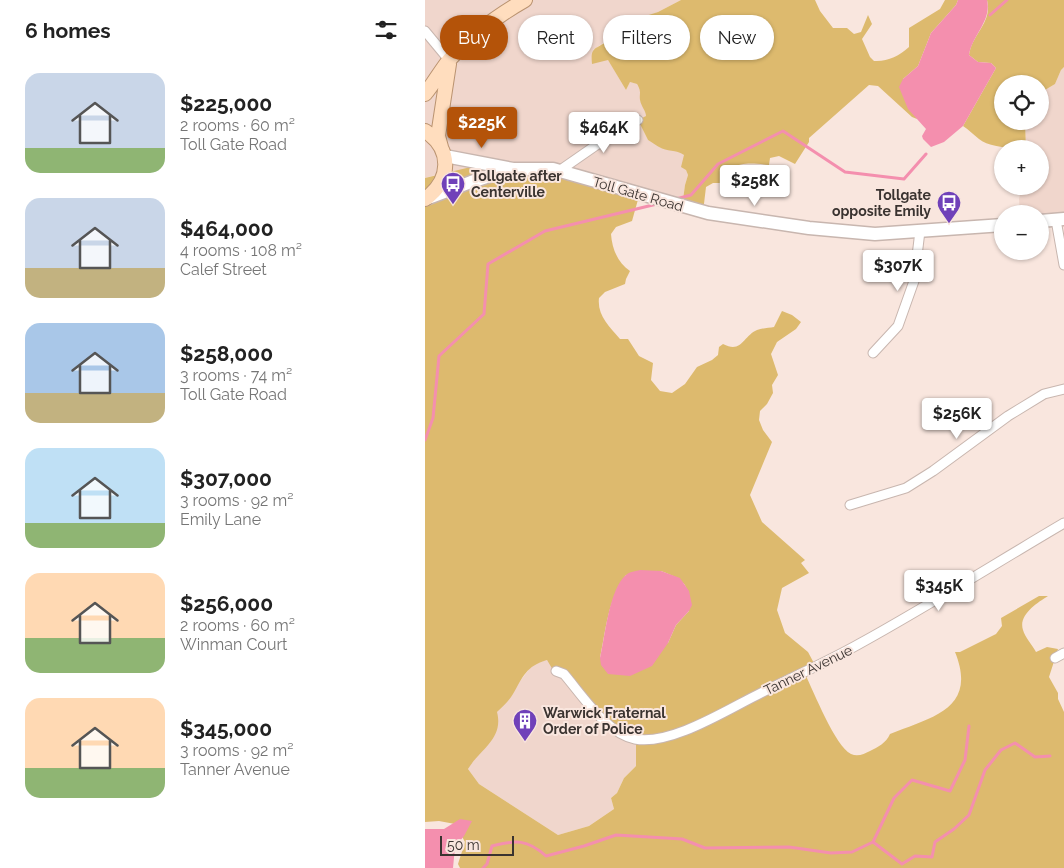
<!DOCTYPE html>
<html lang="en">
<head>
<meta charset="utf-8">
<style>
	:root { --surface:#fff; --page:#f2f2f2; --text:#222; --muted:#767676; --accent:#b45309 }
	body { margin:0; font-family:Raleway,sans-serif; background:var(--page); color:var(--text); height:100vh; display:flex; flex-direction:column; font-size:19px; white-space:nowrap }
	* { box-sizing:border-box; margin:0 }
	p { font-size:16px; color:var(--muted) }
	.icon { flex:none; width:28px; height:28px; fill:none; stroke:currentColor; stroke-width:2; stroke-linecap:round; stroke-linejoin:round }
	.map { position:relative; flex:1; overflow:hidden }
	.panel { display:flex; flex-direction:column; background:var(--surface); width:425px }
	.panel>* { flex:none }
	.banner { position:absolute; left:15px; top:15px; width:475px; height:45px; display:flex; gap:10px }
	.buttons { position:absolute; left:569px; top:75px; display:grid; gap:10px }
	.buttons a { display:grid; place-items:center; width:55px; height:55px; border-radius:50%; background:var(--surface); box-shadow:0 1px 4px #0004; font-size:25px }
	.scale { position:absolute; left:15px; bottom:12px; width:74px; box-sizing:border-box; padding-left:5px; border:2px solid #3a3330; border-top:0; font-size:14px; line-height:18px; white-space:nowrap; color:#3a3330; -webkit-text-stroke:4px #f9e6de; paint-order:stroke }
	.price { position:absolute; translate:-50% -42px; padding:0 11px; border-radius:5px; background:#fff; color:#222; font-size:16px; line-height:32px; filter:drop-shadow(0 1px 2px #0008) }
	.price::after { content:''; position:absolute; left:50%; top:30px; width:15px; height:11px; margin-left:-8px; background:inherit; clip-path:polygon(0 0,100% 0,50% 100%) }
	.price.active { background:var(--accent); color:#fff }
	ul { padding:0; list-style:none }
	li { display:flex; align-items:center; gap:15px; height:125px; padding:0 25px }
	li span { display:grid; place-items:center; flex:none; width:140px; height:100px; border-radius:15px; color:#555 }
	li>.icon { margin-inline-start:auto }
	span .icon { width:60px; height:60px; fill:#fffc; stroke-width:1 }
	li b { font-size:21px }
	h2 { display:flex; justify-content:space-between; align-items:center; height:60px; padding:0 25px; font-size:21px }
	.pill { padding:0 18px; border-radius:22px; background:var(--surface); box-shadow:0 1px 4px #0004; font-size:18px; line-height:45px }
	.pill.active { background:var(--accent); color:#fff }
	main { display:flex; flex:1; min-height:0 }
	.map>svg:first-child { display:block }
	.built { fill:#f0d6cc }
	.green { fill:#ddba6e; fill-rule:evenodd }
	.water { fill:#f48fae }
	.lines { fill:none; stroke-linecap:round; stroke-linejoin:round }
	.stream { stroke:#f48fae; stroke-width:3 }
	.street-casing { stroke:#c8b6af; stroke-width:11 }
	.secondary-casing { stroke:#c8b6af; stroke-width:15 }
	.primary-casing { stroke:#ba9370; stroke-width:16 }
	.street { stroke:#fff; stroke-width:9 }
	.secondary { stroke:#fff; stroke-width:12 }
	.primary { stroke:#ffddbe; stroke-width:14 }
	.labels { text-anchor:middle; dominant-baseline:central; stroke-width:4; stroke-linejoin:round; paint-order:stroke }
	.poi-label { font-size:14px; font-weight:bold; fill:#3a3330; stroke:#f9e6de; text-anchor:start }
	.street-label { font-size:14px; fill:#3a3330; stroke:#f9e6de }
</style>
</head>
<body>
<main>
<section class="panel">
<h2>6 homes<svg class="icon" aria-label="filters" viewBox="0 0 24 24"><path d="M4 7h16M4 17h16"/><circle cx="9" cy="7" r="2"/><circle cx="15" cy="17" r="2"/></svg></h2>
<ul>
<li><span style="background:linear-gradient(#c9d6e8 75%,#8fb573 0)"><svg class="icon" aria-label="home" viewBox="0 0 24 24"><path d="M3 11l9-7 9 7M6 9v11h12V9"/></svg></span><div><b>$225,000</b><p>2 rooms · 60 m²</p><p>Toll Gate Road</p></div></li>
<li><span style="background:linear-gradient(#c9d6e8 70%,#c2b280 0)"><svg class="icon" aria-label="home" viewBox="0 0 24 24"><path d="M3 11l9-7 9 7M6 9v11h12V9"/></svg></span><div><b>$464,000</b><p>4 rooms · 108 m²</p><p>Calef Street</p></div></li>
<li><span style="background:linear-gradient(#a9c7e8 70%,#c2b280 0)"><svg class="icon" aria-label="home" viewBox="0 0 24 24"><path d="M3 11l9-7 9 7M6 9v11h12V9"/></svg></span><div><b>$258,000</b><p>3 rooms · 74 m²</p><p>Toll Gate Road</p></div></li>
<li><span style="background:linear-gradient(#bfe0f5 75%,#8fb573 0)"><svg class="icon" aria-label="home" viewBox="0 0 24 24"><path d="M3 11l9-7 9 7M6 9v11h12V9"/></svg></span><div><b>$307,000</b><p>3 rooms · 92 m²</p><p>Emily Lane</p></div></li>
<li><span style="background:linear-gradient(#ffd9b3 65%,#8fb573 0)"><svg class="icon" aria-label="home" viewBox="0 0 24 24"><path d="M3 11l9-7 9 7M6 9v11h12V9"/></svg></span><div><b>$256,000</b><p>2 rooms · 60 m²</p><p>Winman Court</p></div></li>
<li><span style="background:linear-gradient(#ffd9b3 70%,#8fb573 0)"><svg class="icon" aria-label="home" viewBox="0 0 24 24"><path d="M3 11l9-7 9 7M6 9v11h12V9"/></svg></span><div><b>$345,000</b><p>3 rooms · 92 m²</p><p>Tanner Avenue</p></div></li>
</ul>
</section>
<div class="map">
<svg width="639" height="868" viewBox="0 0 639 868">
	<rect width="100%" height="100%" fill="#f9e6de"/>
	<!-- built -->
	<path class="built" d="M0 0H256L233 12 209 20 202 26 190 30 184 39 168 50 183 59 201 90 205 82 212 84 216 93 215 100 222 114V116L213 120 223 140 230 143 234 147 254 152 259 155 261 170 263 175 260 185 257 207 216 196 18 173 0 178Z
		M639 67V221L615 223V214H595L594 199 597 186H615V149H601L600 121H615V93L630 84 636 70Z
		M122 660 211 741V766L199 778 192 793 186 798 189 809 164 826 133 835 54 784 43 769 72 712 87 695 90 688 108 664Z"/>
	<!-- green -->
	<path class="green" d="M256 0H390L395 11 408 28H422L429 34 436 32 443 15 447 24 437 39 445 57 449 61C462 62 474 56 484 47V28L515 9 520 0H533L531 5 506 33 493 66 478 79 492 119 487 117 453 86 444 85 384 138V142L370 164 354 156 345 158 344 165C334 164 317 161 308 168 304 171 303 179 303 183H288L281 187 278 212 257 207 260 185 263 175 261 170 256 167 259 155C251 149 242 152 234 147 230 145 227 142 223 140L213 120 221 116C221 111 216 106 215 100 214 93 217 93 212 84L205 82 201 90 183 60 167 64C165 45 172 50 183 40 186 38 188 33 190 30L202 26 208 20 233 12Z
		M562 0H639V67L636 70 630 84 615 93V84H578V121H600L601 149C589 149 563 147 554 139 548 134 544 130 538 126L571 68 566 63 553 62 544 55C547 34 568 22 562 0Z
		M82 163 214 196 207 221 191 227 186 234C187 249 193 263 205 271L201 279 200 284 180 292 174 298C172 315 184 326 195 339H203L214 356 228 363 226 380 235 391 247 393 260 384 272 367 287 360 293 355 294 347 298 344C317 354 318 336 332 330 337 328 344 328 349 327L357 311 367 315 376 322 371 329 352 342 346 354 353 375 347 385 348 393 342 404 335 411 334 420 338 430 347 442 325 495 337 522 380 560 376 563 384 573 357 588 352 610 360 633 383 652 391 667 380 674C389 692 410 746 426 754 433 757 439 754 445 751 453 747 461 743 465 734 507 717 553 709 530 652H535L571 634 577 626 576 618 614 596H623C612 603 593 615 598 630 600 637 607 645 611 652L622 647 633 649 624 677 633 693V699L639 712V868H35L33 864 40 842 30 824 14 821 0 822V178L50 166ZM236 571C262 581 263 583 264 611L251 625 243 643 175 658C181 629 183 599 201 575ZM122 660 128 670 139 674 182 725 211 741V766L199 778 192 793 186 798 189 809 164 826 133 835 54 784 43 769C55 749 79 739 72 712 77 707 84 701 88 694 98 677 101 666 122 660Z"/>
	<!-- water -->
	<path class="water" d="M533 0H562C567 21 547 35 544 55L553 62 566 63 571 68 538 126 519 142 506 147 498 139 497 136 501 129 483 109 474 87 478 79 493 66 506 33 531 5Z
		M215 570 236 571 255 578 264 591 267 605 264 611 251 625 243 643 227 666 205 676 183 674 176 665 175 658C180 637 184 589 201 575 204 572 211 571 215 570Z
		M35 819 47 821 39 836 30 847 28 868H0V829H19Z"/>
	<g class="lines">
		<!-- stream -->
		<path class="stream" d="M565 15 582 0
			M251 199 266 195 293 164 358 131 420 172 479 179 501 154
			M0 440 8 418 14 356 59 314 63 264 120 231 232 204
			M448 842 477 864 490 856 507 857 510 842 529 829 544 815 560 770 576 750 590 743 610 757 625 756
			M58 868 62 864 67 846C91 840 102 839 121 856L159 846 191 835 257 839 280 848 364 847 406 853 427 852 448 842 469 798 487 780 525 791 540 760 544 726"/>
		<defs>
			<path id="street" d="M0 31 24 60
				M134 171 170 146 213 120
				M631 220 639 265
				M448 353 473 326 489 281 495 231
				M425 505 481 488 508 471 583 416 619 394 639 389
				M630 658 639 653
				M131 671 139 674C157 695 182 734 210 739 246 746 303 709 336 693 368 677 402 662 434 644 503 606 571 563 639 523"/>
			<path id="secondary" d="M20 156 88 169H128L283 213 384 228 450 234 578 225
				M1 199 46 182 86 169
				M615 221 639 219"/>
			<path id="primary" d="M0 94C9 83 16 70 25 59 46 35 72 16 100 0
				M0 131C28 149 26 181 0 199
				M16 147 13 136 24 64"/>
		</defs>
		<!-- street casing -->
		<use href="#street" class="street-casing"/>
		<!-- secondary casing -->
		<use href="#secondary" class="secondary-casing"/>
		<!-- primary casing -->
		<use href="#primary" class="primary-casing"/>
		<!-- street -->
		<use href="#street" class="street"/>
		<!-- secondary -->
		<use href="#secondary" class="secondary"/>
		<!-- primary -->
		<use href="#primary" class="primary"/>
	</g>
	<!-- icons -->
	<defs>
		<symbol id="bus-pin" viewBox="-11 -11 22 30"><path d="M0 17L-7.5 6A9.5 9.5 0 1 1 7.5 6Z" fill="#7041b9" stroke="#f9e6de"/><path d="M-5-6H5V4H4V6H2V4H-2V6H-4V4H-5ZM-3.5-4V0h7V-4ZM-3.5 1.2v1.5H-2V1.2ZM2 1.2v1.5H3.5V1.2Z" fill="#fff"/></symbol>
		<symbol id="building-pin" viewBox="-11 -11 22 30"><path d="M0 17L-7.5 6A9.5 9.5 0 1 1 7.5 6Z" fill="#7041b9" stroke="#f9e6de"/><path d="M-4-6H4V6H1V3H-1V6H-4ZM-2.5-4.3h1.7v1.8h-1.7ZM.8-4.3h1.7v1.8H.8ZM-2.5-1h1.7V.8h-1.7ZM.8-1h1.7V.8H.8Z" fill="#fff"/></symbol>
	</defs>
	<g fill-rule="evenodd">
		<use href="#bus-pin" x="14" y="170" width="28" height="38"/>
		<use href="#bus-pin" x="510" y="189" width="28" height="38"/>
		<use href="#building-pin" x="86" y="707" width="28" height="38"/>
	</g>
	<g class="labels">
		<!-- poi labels -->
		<g class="poi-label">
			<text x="46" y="176">Tollgate after<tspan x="46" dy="16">Centerville</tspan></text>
			<text x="506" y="195" text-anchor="end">Tollgate<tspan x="506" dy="16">opposite Emily</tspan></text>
			<text x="118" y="713">Warwick Fraternal<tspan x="118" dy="16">Order of Police</tspan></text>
		</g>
		<!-- street labels -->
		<g class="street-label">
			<text transform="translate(213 194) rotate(16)">Toll Gate Road</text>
			<text transform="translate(383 670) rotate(-26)">Tanner Avenue</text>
		</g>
	</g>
</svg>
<div class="buttons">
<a><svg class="icon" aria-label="locate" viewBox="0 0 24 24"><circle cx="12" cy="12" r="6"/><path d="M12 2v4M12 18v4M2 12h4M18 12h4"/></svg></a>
<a>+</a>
<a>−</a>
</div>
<div class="scale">50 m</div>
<b class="price active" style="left:57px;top:149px">$225K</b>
<b class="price" style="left:179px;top:154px">$464K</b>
<b class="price" style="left:330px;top:207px">$258K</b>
<b class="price" style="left:473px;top:292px">$307K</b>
<b class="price" style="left:532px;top:440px">$256K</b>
<b class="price" style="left:514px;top:612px">$345K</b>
<div class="banner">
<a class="pill active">Buy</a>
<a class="pill">Rent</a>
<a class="pill">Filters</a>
<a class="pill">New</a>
</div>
</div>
</main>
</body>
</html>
